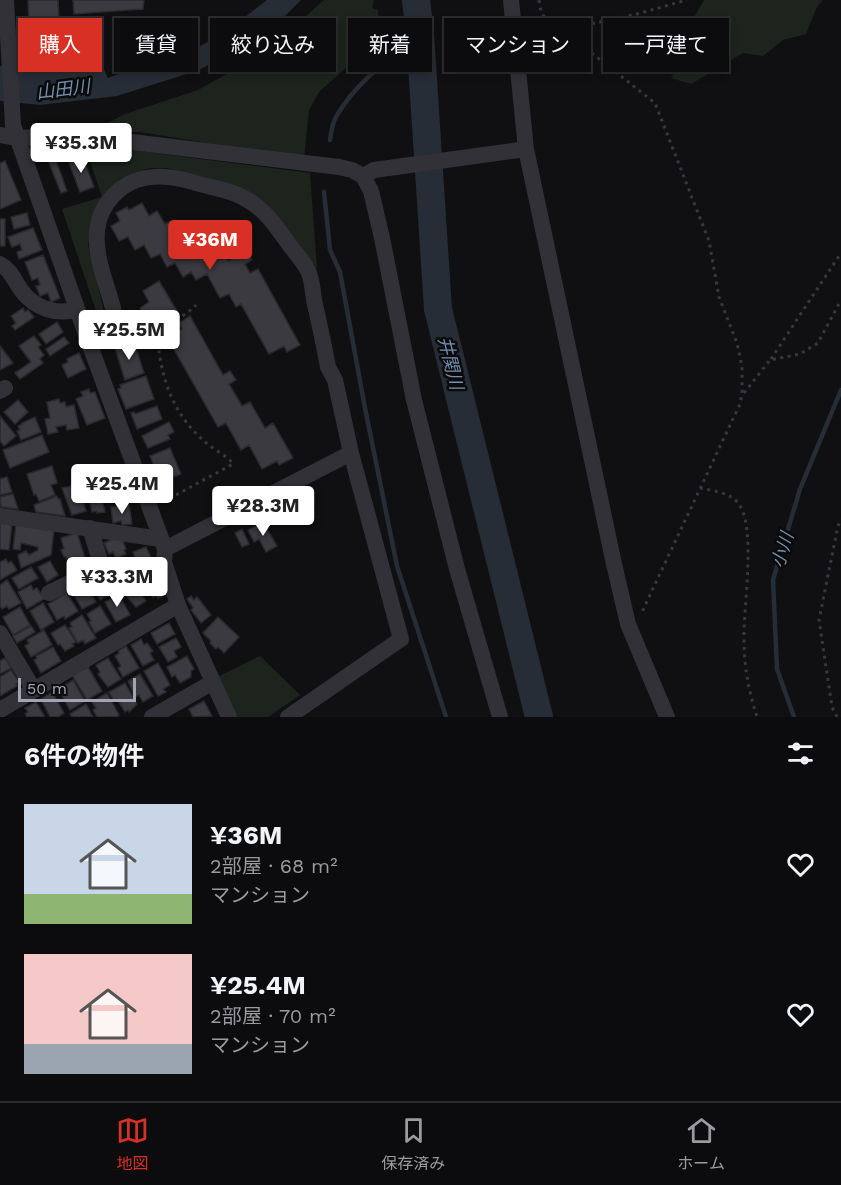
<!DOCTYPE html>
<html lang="ja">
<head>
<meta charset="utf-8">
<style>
	:root { --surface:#0c0c0e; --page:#151517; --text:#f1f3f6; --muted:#9a9b9e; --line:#2c2c2e; --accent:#d93025 }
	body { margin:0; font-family:"Work Sans","Noto Sans JP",sans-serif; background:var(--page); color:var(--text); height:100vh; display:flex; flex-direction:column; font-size:22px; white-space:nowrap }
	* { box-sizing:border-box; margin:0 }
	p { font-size:20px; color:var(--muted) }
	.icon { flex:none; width:33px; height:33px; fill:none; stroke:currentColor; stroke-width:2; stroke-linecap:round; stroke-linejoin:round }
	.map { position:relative; height:717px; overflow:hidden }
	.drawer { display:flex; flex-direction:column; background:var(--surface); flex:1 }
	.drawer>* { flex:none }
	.guide { position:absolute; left:18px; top:18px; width:806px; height:54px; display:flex; gap:12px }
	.scale { position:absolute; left:18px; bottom:15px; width:118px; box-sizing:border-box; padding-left:6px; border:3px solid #a0a4b4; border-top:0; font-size:16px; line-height:21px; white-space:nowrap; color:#a0a4b4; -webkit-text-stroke:4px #0b0b0c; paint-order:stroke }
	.price { position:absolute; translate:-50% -51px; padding:0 14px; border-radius:6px; background:#fff; color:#222; font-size:20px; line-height:39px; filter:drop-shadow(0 2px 3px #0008) }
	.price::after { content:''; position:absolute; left:50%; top:36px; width:18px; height:14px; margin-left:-9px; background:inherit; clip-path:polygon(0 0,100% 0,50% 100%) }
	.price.selected { background:var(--accent); color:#fff }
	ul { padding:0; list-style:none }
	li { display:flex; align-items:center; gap:18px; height:150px; padding:0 24px }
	li span { display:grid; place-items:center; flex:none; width:168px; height:120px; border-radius:0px; color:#555 }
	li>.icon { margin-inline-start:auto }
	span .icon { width:72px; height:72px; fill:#fffc; stroke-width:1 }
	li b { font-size:26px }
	h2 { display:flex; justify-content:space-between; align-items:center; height:72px; padding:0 24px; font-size:26px }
	.pill { padding:0 21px; border-radius:0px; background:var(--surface); box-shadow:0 3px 9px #0003,0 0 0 2px var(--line); font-size:21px; line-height:54px }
	.pill.selected { background:var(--accent); color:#fff }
	.dock { display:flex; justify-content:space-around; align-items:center; height:84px; border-top:2px solid var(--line); background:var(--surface); font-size:16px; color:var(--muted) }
	.dock a { display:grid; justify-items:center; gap:3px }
	.dock .selected { color:var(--accent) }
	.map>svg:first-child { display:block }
	.green { fill:#1c241d }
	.water { fill:#262d36 }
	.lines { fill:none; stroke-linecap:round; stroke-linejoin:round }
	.stream { stroke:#262d36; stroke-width:4.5 }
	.river { stroke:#262d36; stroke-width:28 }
	.building { fill:#3a3a40; stroke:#2a2a2e; stroke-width:1.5 }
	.path { stroke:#37383e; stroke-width:3; stroke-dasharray:3 4.5; stroke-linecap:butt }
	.street { stroke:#313137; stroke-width:16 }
	.labels { text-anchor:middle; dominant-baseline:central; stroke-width:5; stroke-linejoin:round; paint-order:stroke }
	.water-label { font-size:18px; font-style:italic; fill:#738fb2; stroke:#0b0b0c }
</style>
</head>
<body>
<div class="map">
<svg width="841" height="717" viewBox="0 0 841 717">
	<rect width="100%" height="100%" fill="#101012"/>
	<!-- green -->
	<path class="green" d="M324 0H374L372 8 378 10 379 38 319 92 309 110 304 159 140 132H91L125 114 198 90 243 65 276 43Z
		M704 0H823L817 7 806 34 783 40 763 56 743 53 691 84 671 78 692 44 701 35 693 19Z
		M84 144 310 173 317 269 268 205 235 185 167 168H151L133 173 120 179 104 194 90 223 88 245 107 324 102 329 62 209 102 197Z
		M260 656 300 695 268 717H237L219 676Z"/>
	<!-- water -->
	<path class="water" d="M267 0H301L286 15 241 47 199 70 117 96 40 105 0 101V66L40 70 96 53 108 78 151 62 175 61 231 28Z"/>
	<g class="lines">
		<!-- stream -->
		<path class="stream" d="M330 140C331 133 332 124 336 117 355 83 390 58 420 34
			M324 192 330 250 340 272 365 408 397 566 446 717
			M794 717 777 669 773 580 800 489 841 390"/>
		<!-- river -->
		<path class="river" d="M416 0 420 34 438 309 539 717"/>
	</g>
	<!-- building -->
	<path class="building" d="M28 0H58L59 21H61V23L29 24Z
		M73 0H144L143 9 74 14Z
		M53 152 67 191 61 193 46 155Z
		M82 155 94 187 80 192 68 160Z
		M5 161 21 200 0 209V163Z
		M142 203 149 216 157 211 165 224 173 220 180 233 189 229 196 241 204 237 211 250 219 245 228 261 247 251 252 260 245 264 250 273 258 269 300 345 287 352 284 346 269 354 241 304 236 307 229 294 220 298 207 274 196 280 191 272 183 277 175 263 167 267 160 254 151 258 144 245 135 250 128 237 119 241 111 226 120 221 116 213 127 207 129 210Z
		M27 213 30 225 14 229 11 217Z
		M0 219H5V246H0Z
		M33 228 42 250 19 259 17 252 22 250 20 244 12 247 8 237Z
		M43 255 60 298 51 302 48 293 40 296 36 286 40 285 38 278 32 280 25 262Z
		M159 281 178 313 150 329 140 308 149 302 143 291Z
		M23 308 25 312 28 310 34 317 15 330 12 326 16 323 11 316Z
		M190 316 223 375 230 371 236 380 229 384 242 406 250 402 265 428 273 423 293 458 279 465 277 461 262 469 249 445 241 450 226 423 218 427 167 337 182 329 179 323Z
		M57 322 63 332 46 344 39 334Z
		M34 336 41 345 38 347 44 355 40 359 43 363 20 379 15 373 31 362 19 346Z
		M64 337 69 343 50 356 46 349Z
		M134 342 144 373 125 380 115 348Z
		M0 346 13 363 0 370Z
		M79 353 86 369 68 378 62 365 68 362 67 359Z
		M146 376 154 399 126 409 118 389 121 388 120 385Z
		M89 389 90 393 95 392 105 418 87 425 76 399 83 396 81 392Z
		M59 399 60 403 65 402 66 407 74 405 79 428 67 430 66 425 56 427 58 432 48 434 45 419 50 418 47 402Z
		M18 400 28 412 15 424 4 412Z
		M157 406 162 419 137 429 131 413 134 412 135 414Z
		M0 416 16 436 4 446 0 441Z
		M35 417 41 432 21 440 17 431 20 430 18 426 22 424V423Z
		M169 422 174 432 168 435 170 439 148 448 142 436Z
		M42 435 49 452 10 468 3 450Z
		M170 448 181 474 161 482 150 456Z
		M52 466 57 483 51 485 55 495 39 501 36 494 34 495 27 474Z
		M7 477 12 492 0 495V479Z
		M99 481 101 489 104 488 107 502 103 503 105 512 97 513V511L92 512 86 484Z
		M80 484 86 499 83 500 86 511 72 515 62 488Z
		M13 494 18 509 1 507 0 497Z
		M57 496 58 499H60L65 516 36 512 34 505Z
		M129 505 132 524 122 525 121 521 113 523 111 507Z
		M263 522 277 546 266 552 259 539 254 542 248 530Z
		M0 523 12 524 9 550 0 549Z
		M16 525 54 530 51 555 21 568 18 555 26 551 29 555 38 550V547L21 543 20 550 13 549Z
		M242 529 249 544 242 547 235 533Z
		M77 533 86 561 83 562 84 564 73 567 72 564 69 565 66 557H64L61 550 64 549 61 538Z
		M116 538 122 539 126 549 124 550 126 554 116 558 113 552 109 554 104 543Z
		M146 547 156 567 141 573 133 552Z
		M130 558 138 578 120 587 112 572 117 570 115 564Z
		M6 559 8 563 11 561 17 570 0 580V562Z
		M50 561 58 575 47 582 38 567Z
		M31 567 38 578 19 589 12 578Z
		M107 573 116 590 100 600 90 582Z
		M154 574 166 594 158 599 156 596 153 598 143 580Z
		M7 580 21 603 9 609 7 606 2 609 0 606V585Z
		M136 584 146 601 136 607 123 592Z
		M31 585 33 590 37 588 44 599 27 609 18 592Z
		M82 586 85 592 89 590 96 602 82 609 72 592Z
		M67 593 78 611 65 619 64 616 57 620 48 604Z
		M119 595 130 615 116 622 105 602Z
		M191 596 194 600 197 597 211 615 201 623 191 610 193 608 187 599Z
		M43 603 54 622 41 630 30 611Z
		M100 606 111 624 95 633 89 622 91 621 87 614Z
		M20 607 30 625 13 635 3 617Z
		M82 615 96 638 85 644 83 640 78 643 69 628 72 627 70 623Z
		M218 617 239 637 224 653 218 647 216 649 210 643 211 641 203 633Z
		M169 623 175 634 157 644 151 633Z
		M65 625 76 642 72 644 74 646 65 651 60 644 58 645 51 633Z
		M31 626 35 632 17 643 13 636Z
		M44 630 52 645 31 657 25 646 29 643 27 640Z
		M176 638 181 647 174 651 177 657 168 662 159 647Z
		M141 639 144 645 147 643 153 651 150 653 154 660 143 666 131 645Z
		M126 646 139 668 123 677 118 668 121 666 115 656 119 653 118 651Z
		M53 647 61 661 41 673 34 660 37 658 36 656Z
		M187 656 194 669 191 671V677L180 683 175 675 172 677 167 667Z
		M5 658 11 668 0 674V661Z
		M108 658 121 679 108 687 98 674 100 672 96 665Z
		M158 663 170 685 163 689 166 692 158 696 144 671Z
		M88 667 102 691 87 700 72 675Z
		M11 670 19 682 16 684 17 686 0 696V677Z
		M140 674 153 696 143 702 139 695 135 697 128 681Z
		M73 680 85 701 70 710 60 692 64 690 62 687Z
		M125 683 137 704 129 712 128 710 125 712 117 699 114 701 109 692Z
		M52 692 64 713 58 717H50L41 699Z
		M107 693 119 715 117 717H97L93 710 96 708 92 702Z
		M204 701 212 716 193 717 189 709Z
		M36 702 45 717H27L25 714 28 712 25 708Z
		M86 704 93 717H72L70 714Z"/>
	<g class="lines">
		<!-- path -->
		<path class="path" d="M539 0C540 8 541 15 548 20 571 37 660 7 687 0
			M583 25 589 51 655 103 709 241 719 297 737 343 742 367V394L740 404 641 614
			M127 333 143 329 149 338 158 343C162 381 174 415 204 441 212 449 227 455 233 464L163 502
			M158 343C166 321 180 321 196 305
			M771 359 841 253
			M744 393 770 360 800 354 818 343 841 300
			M700 488C713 491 729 492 738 503 757 525 743 610 744 640 744 667 749 692 757 717
			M837 717 832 707 819 620 838 526 841 519"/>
		<!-- street -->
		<path class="street" d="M6 0 13 125 89 343 165 549 164 562 178 605 229 717
			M511 0 526 149 614 564 628 624 667 717
			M0 135 17 138 62 136 107 139 339 167 352 170 363 176 371 191 382 238 414 400 457 569 500 717
			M363 176 374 170 526 149
			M0 264C11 270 14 280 21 290 34 308 57 316 77 309
			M89 343 111 336C132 311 64 238 118 191 140 172 171 175 196 183 212 188 229 189 244 198 266 209 277 228 291 247 297 255 305 263 309 273 312 281 313 291 314 300 319 322 324 345 328 367L335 380 351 453 401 639 288 717
			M0 391 5 388
			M0 516 161 539
			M165 549 351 453
			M49 593 102 567 90 528
			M0 633 34 690
			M0 710 178 605
			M152 717 213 682"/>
	</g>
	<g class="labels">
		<!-- water labels -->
		<g class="water-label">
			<text transform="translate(63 89) rotate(-7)">山田川</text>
			<text transform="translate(451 363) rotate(76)">井関川</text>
			<text transform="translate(782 550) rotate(-73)">小川</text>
		</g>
	</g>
</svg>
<div class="scale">50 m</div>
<b class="price" style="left:81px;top:174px">¥35.3M</b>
<b class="price selected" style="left:210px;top:271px">¥36M</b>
<b class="price" style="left:129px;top:361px">¥25.5M</b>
<b class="price" style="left:122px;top:515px">¥25.4M</b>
<b class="price" style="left:263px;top:537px">¥28.3M</b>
<b class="price" style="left:117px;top:608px">¥33.3M</b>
<div class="guide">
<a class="pill selected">購入</a>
<a class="pill">賃貸</a>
<a class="pill">絞り込み</a>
<a class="pill">新着</a>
<a class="pill">マンション</a>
<a class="pill">一戸建て</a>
</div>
</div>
<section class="drawer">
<h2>6件の物件<svg class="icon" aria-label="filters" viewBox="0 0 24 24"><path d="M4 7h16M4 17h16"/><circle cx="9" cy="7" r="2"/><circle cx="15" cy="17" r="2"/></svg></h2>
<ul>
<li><span style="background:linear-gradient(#c9d6e8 75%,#8fb573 0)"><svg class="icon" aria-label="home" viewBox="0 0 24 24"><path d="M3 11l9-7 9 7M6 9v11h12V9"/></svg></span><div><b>¥36M</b><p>2部屋 · 68 m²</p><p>マンション</p></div><svg class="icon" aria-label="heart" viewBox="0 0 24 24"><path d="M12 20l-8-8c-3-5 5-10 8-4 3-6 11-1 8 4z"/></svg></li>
<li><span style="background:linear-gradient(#f6c9c9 75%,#9aa5b1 0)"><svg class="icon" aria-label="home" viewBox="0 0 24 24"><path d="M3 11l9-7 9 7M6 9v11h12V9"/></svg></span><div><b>¥25.4M</b><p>2部屋 · 70 m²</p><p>マンション</p></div><svg class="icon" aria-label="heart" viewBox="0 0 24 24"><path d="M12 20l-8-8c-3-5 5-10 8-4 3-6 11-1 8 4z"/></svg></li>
</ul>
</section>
<nav class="dock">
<a class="selected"><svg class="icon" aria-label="map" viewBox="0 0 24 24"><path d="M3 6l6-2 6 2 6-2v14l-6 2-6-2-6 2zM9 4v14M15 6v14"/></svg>地図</a>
<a><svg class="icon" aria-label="saved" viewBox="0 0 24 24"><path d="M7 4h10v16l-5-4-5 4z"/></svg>保存済み</a>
<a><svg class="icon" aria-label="home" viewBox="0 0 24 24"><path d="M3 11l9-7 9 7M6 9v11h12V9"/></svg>ホーム</a>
</nav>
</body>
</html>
